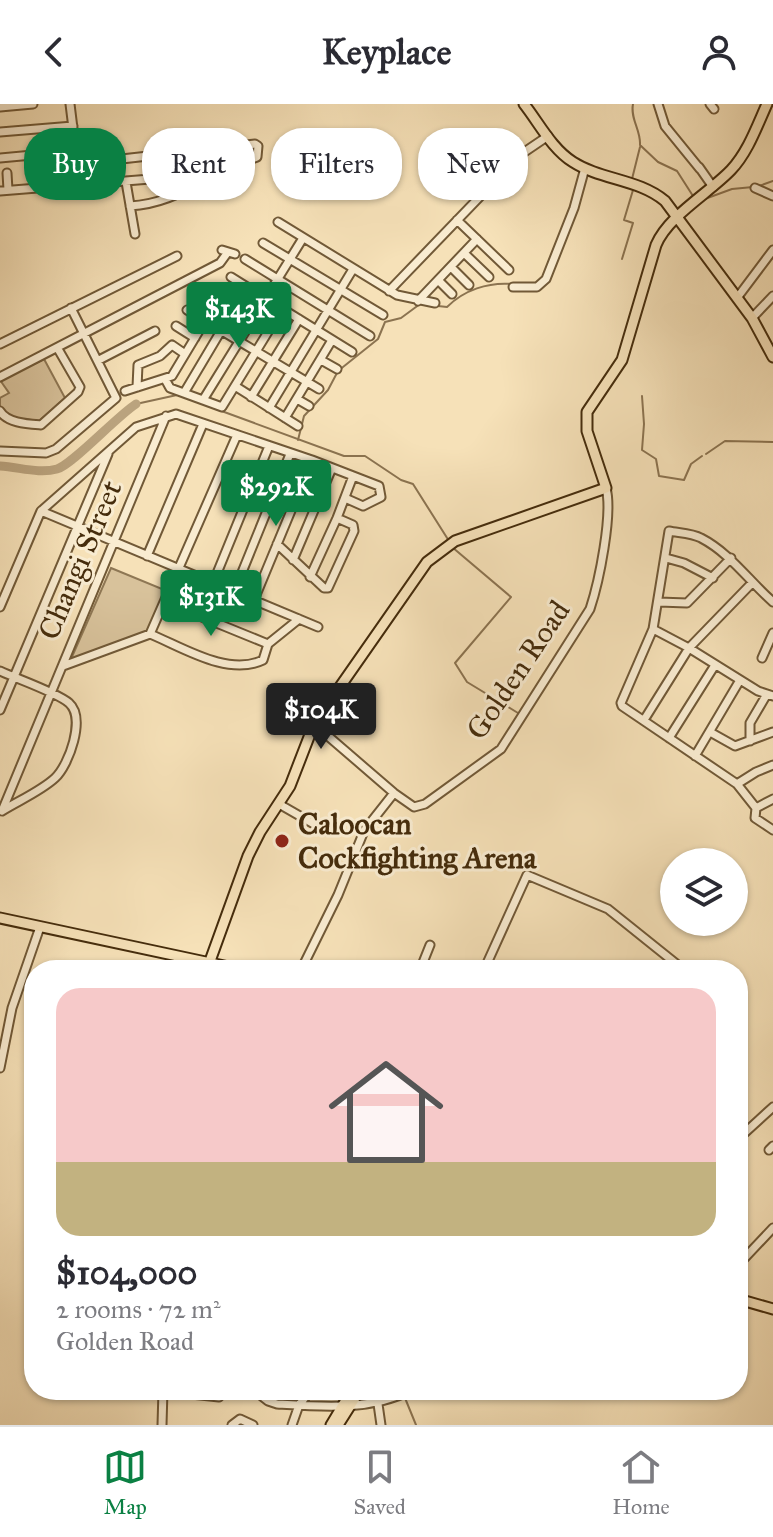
<!DOCTYPE html>
<html lang="en">
<head>
<meta charset="utf-8">
<style>
	:root { --surface:#fff; --page:#f2f2f3; --text:#2b2b33; --muted:#7c7c81; --line:#e1e1e2; --accent:#0b8043 }
	body { margin:0; font-family:"IM FELL Great Primer",serif; background:var(--page); color:var(--text); height:100vh; display:flex; flex-direction:column; font-size:30px; white-space:nowrap }
	* { box-sizing:border-box; margin:0 }
	p { font-size:26px; color:var(--muted) }
	.icon { flex:none; width:44px; height:44px; fill:none; stroke:currentColor; stroke-width:2; stroke-linecap:round; stroke-linejoin:round }
	.map { position:relative; flex:1; overflow:hidden }
	.side { position:absolute; left:24px; top:856px; width:724px; height:440px; display:flex; flex-direction:column; background:var(--surface); border-radius:32px; box-shadow:0 2px 6px #0004 }
	.side>* { flex:none }
	.banner { position:absolute; left:24px; top:24px; width:726px; height:72px; display:flex; gap:16px }
	.tools { position:absolute; left:660px; top:744px; display:grid; gap:16px }
	.tools a { display:grid; place-items:center; width:88px; height:88px; border-radius:50%; background:var(--surface); box-shadow:0 2px 6px #0004; font-size:40px }
	.price { position:absolute; translate:-50% -68px; padding:0 18px; border-radius:8px; background:var(--accent); color:#fff; font-size:26px; line-height:52px; filter:drop-shadow(0 2px 4px #0008) }
	.price::after { content:''; position:absolute; left:50%; top:48px; width:24px; height:18px; margin-left:-12px; background:inherit; clip-path:polygon(0 0,100% 0,50% 100%) }
	.price.active { background:#222; color:#fff }
	ul { padding:0; list-style:none }
	li { display:grid; align-content:center; gap:16px; height:424px; padding:0 32px }
	li span { display:grid; place-items:center; height:248px; border-radius:24px; color:#555 }
	li>.icon { margin-inline-start:auto }
	span .icon { width:144px; height:144px; fill:#fffc; stroke-width:1 }
	li b { font-size:34px }
	.tag { padding:0 28px; border-radius:32px; background:var(--surface); box-shadow:0 2px 6px #0004; font-size:28px; line-height:72px }
	.tag.active { background:var(--accent); color:#fff }
	header { display:flex; justify-content:space-between; align-items:center; height:104px; padding:0 32px; background:var(--surface); font-size:36px; font-weight:700 }
	.dock { display:flex; justify-content:space-around; align-items:center; height:112px; border-top:2px solid var(--line); background:var(--surface); font-size:22px; color:var(--muted) }
	.dock a { display:grid; justify-items:center; gap:4px }
	.dock .active { color:var(--accent) }
	.map>svg:first-child { display:block }
	.green { fill:#d8c29b; stroke:#8e7754; stroke-width:2 }
	.lines { fill:none; stroke-linecap:round; stroke-linejoin:round }
	.stream { stroke:#8b7350; stroke-width:2 }
	.river { stroke:#baa37e; stroke-width:9 }
	.minor-casing { stroke:#715937; stroke-width:11 }
	.major-casing { stroke:#452c0c; stroke-width:13 }
	.minor { stroke:#f9ecd1; stroke-width:7 }
	.major { stroke:#f6e1b8; stroke-width:9 }
	.poi-dot { fill:#8f2418; stroke:#f9ecd1; stroke-width:3 }
	.labels { text-anchor:middle; dominant-baseline:central; stroke-width:6; stroke-linejoin:round; paint-order:stroke }
	.street-label { font-size:30px; fill:#452c0c; stroke:#f9ecd1 }
	.poi-label { font-size:30px; font-weight:bold; fill:#452c0c; stroke:#f9ecd1; text-anchor:start }
</style>
</head>
<body>
<header><svg class="icon" aria-label="back" viewBox="0 0 24 24"><path d="M15 5l-7 7 7 7"/></svg>Keyplace<svg class="icon" aria-label="person" viewBox="0 0 24 24"><circle cx="12" cy="8" r="4"/><path d="M4 21q1-7 8-7t8 7"/></svg></header>
<div class="map">
<svg width="773" height="1321" viewBox="0 0 773 1321">
	<rect width="100%" height="100%" fill="#f6e1b8"/>
	<filter id="stains"><feTurbulence type="fractalNoise" baseFrequency=".0025" numOctaves="4"/><feColorMatrix values="0 0 0 0 .2 0 0 0 0 .09 0 0 0 0 .02 0 0 0 .5 -.17"/></filter>
	<radialGradient id="worn" r=".72"><stop offset=".6" stop-color="#630" stop-opacity="0"/><stop offset="1" stop-color="#630" stop-opacity=".3"/></radialGradient>
	<!-- green -->
	<path class="green" d="M44 255 65 294 39 317 7 313 0 304V294L9 289 0 276Z
		M111 464 167 487 151 526 71 555Z"/>
	<g class="lines">
		<!-- stream -->
		<path class="stream" d="M633 0C630 15 641 26 640 41L658 58 677 67 693 92
			M632 75 640 43
			M759 82 773 77
			M702 96 732 85 753 83
			M622 155 633 119 624 116 633 86
			M438 202 447 203C464 186 488 178 512 180
			M642 292 644 320 642 346 656 355 659 372 684 376 691 360 702 352
			M136 300 177 291
			M216 305 344 352H365L401 376 413 380 449 437
			M298 336 304 312 328 286 338 267 378 235 385 218 401 214 420 200
			M706 350 725 337 773 338
			M452 443 511 493 455 559 467 578 518 609
			M405 1294 416 1321"/>
		<!-- river -->
		<path class="river" d="M0 362C19 363 39 370 57 365 72 361 117 312 136 300"/>
		<defs>
			<path id="minor" d="M70 0 80 81
				M658 0 665 22 700 65
				M710 0 714 5
				M0 3 33 0
				M0 28 73 22
				M0 54 76 47
				M77 60 255 40 258 42 257 53C244 58 229 63 217 70 187 85 165 100 130 102
				M699 63 713 83
				M7 69 8 86
				M126 78 135 130
				M755 84 773 92
				M0 87 213 70
				M457 116 509 166
				M278 118 397 191 435 199
				M263 139 383 211
				M222 146 235 150
				M464 149 489 173
				M245 155 370 232
				M451 163 469 181
				M231 173 352 248
				M438 176 452 190
				M513 183H537L546 175 574 104 585 64
				M389 187 520 51 548 32
				M737 194 773 146
				M418 197 477 135
				M187 206 319 285
				M752 214 773 192
				M176 222 195 234
				M0 240 177 152
				M99 256 155 227
				M321 256 337 265
				M0 273 220 159 228 148
				M165 275 170 284 222 303 282 205
				M235 282 298 322
				M137 283 138 261 160 252 172 241 185 250
				M125 287 172 272 220 192
				M184 289 247 183
				M251 293 299 215
				M297 295 309 302
				M203 296 303 134
				M269 304 353 165
				M0 307C7 319 28 320 41 321L78 288 80 283 58 245
				M285 314 332 236
				M0 347 46 349 56 345 116 294 71 204
				M41 407 136 323 176 310 312 356 379 382 381 393 363 402 345 394
				M277 440 324 484H328L354 427 353 421 337 414
				M147 452 203 320
				M666 454 684 459 713 474
				M293 456 332 364
				M310 473 337 414 353 372
				M213 479 269 342
				M234 488 290 350
				M254 496 312 356
				M165 498 268 540
				M659 498 687 499 731 454
				M773 498C749 477 730 449 701 434 692 429 679 429 669 427L653 525 621 599 622 602 737 680 756 704 755 714 773 726
				M0 503 41 407 318 523
				M653 525 689 544 758 587 773 592
				M150 530C182 543 228 573 263 556L268 540 299 515
				M762 554 773 529
				M63 562 150 530 237 331
				M0 567C17 575 56 588 69 599 86 614 69 661 55 674 41 687 18 697 2 707
				M0 606 108 350
				M644 616 689 544 752 479
				M314 620 394 689 414 703 425 700 501 645 590 505C599 478 613 410 606 384
				M710 628 735 642 773 628
				M669 634 715 561
				M750 637V619L767 590
				M695 652 740 576
				M737 680 756 668 773 661
				M279 700 326 727
				M756 704 773 695
				M2 707 166 312
				M301 866 338 791 364 727 394 689
				M420 866 430 841
				M484 866 527 771 608 805 684 866
				M0 964 12 904 40 823
				M738 1035 773 1003
				M769 1046 773 1042
				M738 1161 773 1124
				M254 1286 268 1297 277 1300C323 1303 369 1307 412 1286
				M163 1287 219 1293
				M378 1300 381 1321
				M162 1321 163 1286
				M232 1321 240 1315 253 1321
				M292 1321 299 1301 311 1286"/>
			<path id="major" d="M524 0C539 19 552 45 573 58 601 76 639 75 665 97L752 214 773 253
				M0 814 243 866
				M210 857 248 752 260 728 290 682 314 620 427 458 455 437 606 384 587 327V308L622 256 656 141C668 112 709 89 731 66 748 48 757 22 767 0
				M738 1195 773 1205
				M331 1321 352 1286
				M338 1321 360 1286"/>
		</defs>
		<!-- minor casing -->
		<use href="#minor" class="minor-casing"/>
		<!-- major casing -->
		<use href="#major" class="major-casing"/>
		<!-- minor -->
		<use href="#minor" class="minor"/>
		<!-- major -->
		<use href="#major" class="major"/>
	</g>
	<!-- markers -->
	<circle class="poi-dot" cx="282" cy="737" r="8"/>
	<g class="labels">
		<!-- street labels -->
		<g class="street-label">
			<text transform="translate(80 456) rotate(-67)">Changi Street</text>
			<text transform="translate(518 566) rotate(-56)">Golden Road</text>
		</g>
		<!-- poi labels -->
		<g class="poi-label">
			<text x="298" y="720">Caloocan<tspan x="298" dy="34">Cockfighting Arena</tspan></text>
		</g>
	</g>
	<rect width="100%" height="100%" filter="url(#stains)"/>
	<rect width="100%" height="100%" fill="url(#worn)"/>
</svg>
<div class="tools">
<a><svg class="icon" aria-label="layers" viewBox="0 0 24 24"><path d="M12 4l9 5-9 5-9-5zM3 14l9 5 9-5"/></svg></a>
</div>
<b class="price" style="left:239px;top:246px">$143K</b>
<b class="price" style="left:276px;top:424px">$292K</b>
<b class="price" style="left:211px;top:534px">$131K</b>
<b class="price active" style="left:321px;top:647px">$104K</b>
<div class="banner">
<a class="tag active">Buy</a>
<a class="tag">Rent</a>
<a class="tag">Filters</a>
<a class="tag">New</a>
</div>
<section class="side">
<ul>
<li><span style="background:linear-gradient(#f6c9c9 70%,#c2b280 0)"><svg class="icon" aria-label="home" viewBox="0 0 24 24"><path d="M3 11l9-7 9 7M6 9v11h12V9"/></svg></span><div><b>$104,000</b><p>2 rooms · 72 m²</p><p>Golden Road</p></div></li>
</ul>
</section>
</div>
<nav class="dock">
<a class="active"><svg class="icon" aria-label="map" viewBox="0 0 24 24"><path d="M3 6l6-2 6 2 6-2v14l-6 2-6-2-6 2zM9 4v14M15 6v14"/></svg>Map</a>
<a><svg class="icon" aria-label="saved" viewBox="0 0 24 24"><path d="M7 4h10v16l-5-4-5 4z"/></svg>Saved</a>
<a><svg class="icon" aria-label="home" viewBox="0 0 24 24"><path d="M3 11l9-7 9 7M6 9v11h12V9"/></svg>Home</a>
</nav>
</body>
</html>
